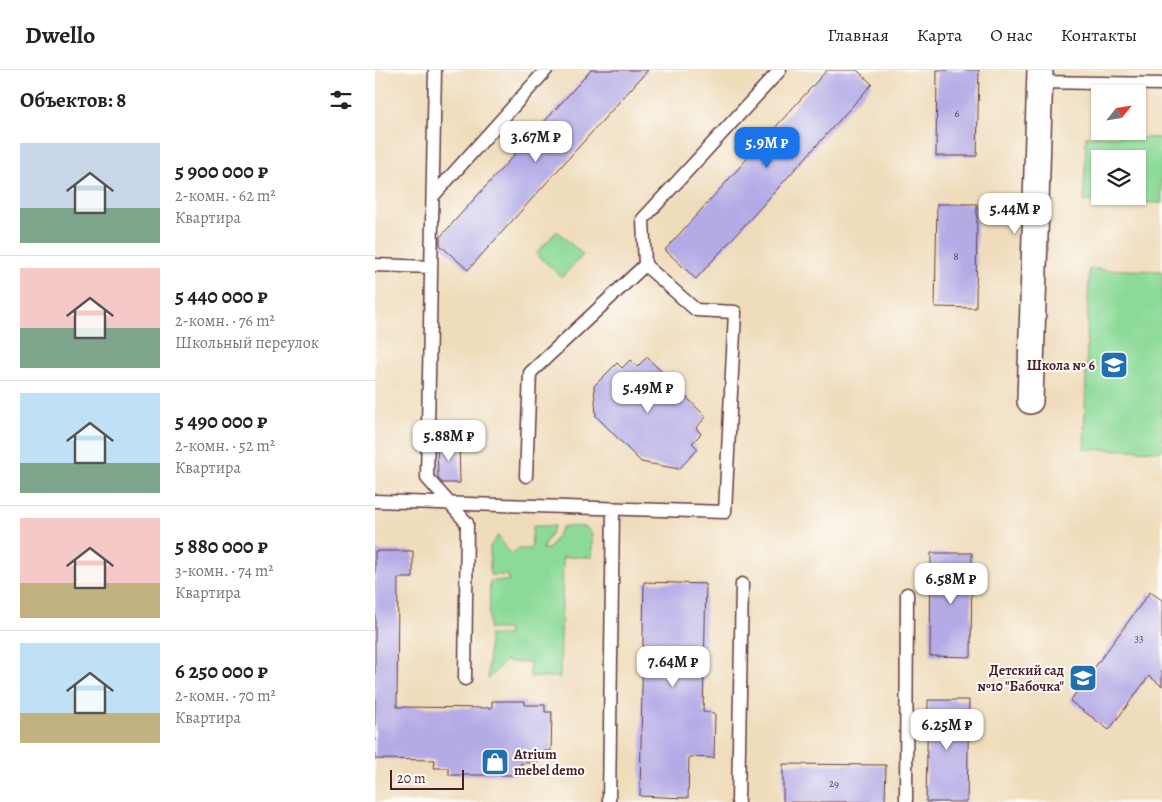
<!DOCTYPE html>
<html lang="ru">
<head>
<meta charset="utf-8">
<style>
	:root { --surface:#fff; --page:#f2f2f2; --text:#222; --muted:#767676; --line:#e0e0e0; --accent:#1a73e8 }
	body { margin:0; font-family:Alegreya,serif; background:var(--page); color:var(--text); height:100vh; display:flex; flex-direction:column; font-size:19px; white-space:nowrap }
	* { box-sizing:border-box; margin:0 }
	p { font-size:16px; color:var(--muted) }
	.icon { flex:none; width:28px; height:28px; fill:none; stroke:currentColor; stroke-width:2; stroke-linecap:round; stroke-linejoin:round }
	.map { position:relative; flex:1; overflow:hidden }
	.side { display:flex; flex-direction:column; background:var(--surface); width:375px }
	.side>* { flex:none }
	.needle { width:32px; rotate:60deg }
	.tools { position:absolute; left:716px; top:15px; display:grid; gap:10px }
	.tools a { display:grid; place-items:center; width:55px; height:55px; border-radius:0px; background:var(--surface); box-shadow:0 1px 4px #0004; font-size:25px }
	.scale { position:absolute; left:15px; bottom:12px; width:74px; box-sizing:border-box; padding-left:5px; border:2px solid #4a1f2b; border-top:0; font-size:14px; line-height:18px; white-space:nowrap; color:#4a1f2b; -webkit-text-stroke:4px #fdfcf7; paint-order:stroke }
	.price { position:absolute; translate:-50% -42px; padding:0 11px; border-radius:10px; background:#fff; color:#222; font-size:16px; line-height:32px; filter:drop-shadow(0 1px 2px #0008) }
	.price::after { content:''; position:absolute; left:50%; top:30px; width:15px; height:11px; margin-left:-8px; background:inherit; clip-path:polygon(0 0,100% 0,50% 100%) }
	.price.selected { background:var(--accent); color:#fff }
	ul { padding:0; list-style:none }
	li { display:flex; align-items:center; gap:15px; height:125px; padding:0 20px }
	li+li { border-top:1px solid var(--line) }
	li span { display:grid; place-items:center; flex:none; width:140px; height:100px; border-radius:0px; color:#555 }
	li>.icon { margin-inline-start:auto }
	span .icon { width:60px; height:60px; fill:#fffc; stroke-width:1 }
	li b { font-size:21px }
	h2 { display:flex; justify-content:space-between; align-items:center; height:60px; padding:0 20px; font-size:21px }
	header { display:flex; align-items:center; gap:30px; box-sizing:border-box; height:70px; padding:0 25px; background:var(--surface); border-bottom:1px solid var(--line) }
	header strong { font-size:24px }
	nav { display:flex; gap:28px; margin-inline-start:auto; font-size:18px }
	main { display:flex; flex:1; min-height:0 }
	.map>svg:first-child { display:block }
	.green { fill:#8cda97; stroke:#6b7c61; fill-rule:evenodd }
	.building { fill:#b4aae6 }
	.lines { fill:none; stroke-linecap:round; stroke-linejoin:round }
	.lane-casing { stroke:#633b41; stroke-width:15 }
	.street-casing { stroke:#633b41; stroke-width:28 }
	.lane { stroke:#fff; stroke-width:12 }
	.street { stroke:#fff; stroke-width:25 }
	.labels { text-anchor:middle; dominant-baseline:central; stroke-width:4; stroke-linejoin:round; paint-order:stroke }
	.number-label { font-size:11px; fill:#64425a }
	.poi-label { font-size:14px; font-weight:bold; fill:#4a1f2b; stroke:#fdfcf7; text-anchor:end }
</style>
</head>
<body>
<header>
<strong>Dwello</strong>
<nav><a>Главная</a><a>Карта</a><a>О нас</a><a>Контакты</a></nav>
</header>
<main>
<section class="side">
<h2>Объектов: 8<svg class="icon" aria-label="filters" viewBox="0 0 24 24"><path d="M4 7h16M4 17h16"/><circle cx="9" cy="7" r="2"/><circle cx="15" cy="17" r="2"/></svg></h2>
<ul>
<li><span style="background:linear-gradient(#c9d6e8 65%,#7fa58c 0)"><svg class="icon" aria-label="home" viewBox="0 0 24 24"><path d="M3 11l9-7 9 7M6 9v11h12V9"/></svg></span><div><b>5 900 000 ₽</b><p>2-комн. · 62 m²</p><p>Квартира</p></div></li>
<li><span style="background:linear-gradient(#f6c9c9 60%,#7fa58c 0)"><svg class="icon" aria-label="home" viewBox="0 0 24 24"><path d="M3 11l9-7 9 7M6 9v11h12V9"/></svg></span><div><b>5 440 000 ₽</b><p>2-комн. · 76 m²</p><p>Школьный переулок</p></div></li>
<li><span style="background:linear-gradient(#bfe0f5 70%,#7fa58c 0)"><svg class="icon" aria-label="home" viewBox="0 0 24 24"><path d="M3 11l9-7 9 7M6 9v11h12V9"/></svg></span><div><b>5 490 000 ₽</b><p>2-комн. · 52 m²</p><p>Квартира</p></div></li>
<li><span style="background:linear-gradient(#f6c9c9 65%,#c2b280 0)"><svg class="icon" aria-label="home" viewBox="0 0 24 24"><path d="M3 11l9-7 9 7M6 9v11h12V9"/></svg></span><div><b>5 880 000 ₽</b><p>3-комн. · 74 m²</p><p>Квартира</p></div></li>
<li><span style="background:linear-gradient(#bfe0f5 70%,#c2b280 0)"><svg class="icon" aria-label="home" viewBox="0 0 24 24"><path d="M3 11l9-7 9 7M6 9v11h12V9"/></svg></span><div><b>6 250 000 ₽</b><p>2-комн. · 70 m²</p><p>Квартира</p></div></li>
</ul>
</section>
<div class="map">
<svg width="787" height="732" viewBox="0 0 787 732">
	<rect width="100%" height="100%" fill="#fdfcf7"/>
	<filter id="ink" filterUnits="userSpaceOnUse"><feTurbulence type="fractalNoise" baseFrequency=".02" numOctaves="2"/><feDisplacementMap in="SourceGraphic" scale="10" xChannelSelector="R" yChannelSelector="G"/><feConvolveMatrix kernelMatrix="1 2 1 2 8 2 1 2 1" color-interpolation-filters="sRGB"/></filter>
	<filter id="wash" filterUnits="userSpaceOnUse"><feTurbulence type="fractalNoise" baseFrequency=".0096" numOctaves="4" result="noise"/><feDisplacementMap in="SourceGraphic" scale="20" xChannelSelector="R" yChannelSelector="G"/><feGaussianBlur stdDeviation="1.12" result="paint"/><feColorMatrix in="noise" values="0 0 0 0 0 0 0 0 0 0 0 0 0 0 0 0 0 1.4 0 .05"/><feComposite in="paint" operator="in"/></filter>
	<g filter="url(#wash)">
		<rect width="100%" height="100%" fill="#efdcbb"/>
		<!-- green -->
		<path class="green" d="M711 66 787 68V133L709 131ZM725 89H762V126H725Z
			M182 161 208 185 187 207 161 184Z
			M714 199 787 201V381L709 379Z
			M158 456H180L167 479H174L188 456 211 457 217 464V487H188L185 607H155V592H132V589L113 609 114 565H133L132 559H114L115 511H134L133 505H115V477L123 465 135 484 143 479H156Z"/>
		<g id="blocks">
			<!-- building -->
			<path class="building" d="M216 0H273L93 200 65 175V167Z
				M452 0H482L497 14 321 209 290 180Z
				M562 0H604L602 86H561Z
				M562 134H602L601 238 560 237Z
				M272 287 331 347 321 358 326 364 317 373 323 379 304 399 266 392 221 346 219 316 242 293 247 298 255 290 262 297Z
				M84 370 85 413H67L63 408 62 371Z
				M0 481H38V508H23L22 637 117 638V631H150V635H170V642H177L176 681H162V693H146V705H74V698H59L60 690 0 689Z
				M556 483H597L596 587 555 586Z
				M269 512 331 514 328 642 340 643 339 688 314 687 313 728 265 726Z
				M775 522 787 530V616L774 606 734 660 695 631Z
				M553 630H594L592 732H551Z
				M408 694 511 695 510 732H408Z"/>
		</g>
	</g>
	<g filter="url(#ink)">
		<use href="#blocks" fill-opacity="0" stroke="#633b41" stroke-width="1"/>
		<g class="lines">
			<defs>
				<path id="lane" d="M60 0 52 408 92 453 90 609
					M664 12 787 14
					M58 126 171 0
					M0 195 56 197
					M151 406 155 303 270 195
					M0 431 350 442 360 242 321 240 270 195 268 149 405 0
					M234 732 238 439
					M363 732 367 514
					M531 732 532 524"/>
				<path id="street" d="M655 331 665 0"/>
			</defs>
			<!-- lane casing -->
			<use href="#lane" class="lane-casing"/>
			<!-- street casing -->
			<use href="#street" class="street-casing"/>
			<!-- lane -->
			<use href="#lane" class="lane"/>
			<!-- street -->
			<use href="#street" class="street"/>
		</g>
	</g>
	<!-- icons -->
	<defs>
		<symbol id="school-square" viewBox="-11 -11 22 22"><rect x="-9" y="-9" width="18" height="18" rx="4" fill="#1f6fb2" stroke="#fdfcf7"/><path d="M0-5L7-2L0 1L-7-2ZM-4 1L0 2.5L4 1V4Q0 6-4 4Z" fill="#fff"/></symbol>
		<symbol id="shop-square" viewBox="-11 -11 22 22"><rect x="-9" y="-9" width="18" height="18" rx="4" fill="#1f6fb2" stroke="#fdfcf7"/><path d="M-5-2.5h2.3a2.7 3.5 0 0 1 5.4 0H5L5.5 6h-11ZM-1.5-2.5h3a1.5 2.3 0 0 0-3 0Z" fill="#fff"/></symbol>
	</defs>
	<g fill-rule="evenodd">
		<use href="#school-square" x="723" y="279" width="32" height="32"/>
		<use href="#school-square" x="692" y="592" width="32" height="32"/>
		<use href="#shop-square" x="104" y="676" width="32" height="32"/>
	</g>
	<g class="labels">
		<!-- number labels -->
		<g class="number-label">
			<text x="582" y="43">6</text>
			<text x="581" y="186">8</text>
			<text x="764" y="568">33</text>
			<text x="459" y="713">29</text>
		</g>
		<!-- poi labels -->
		<g class="poi-label">
			<text x="720" y="295">Школа № 6</text>
			<text x="689" y="600">Детский сад<tspan x="689" dy="16">№10 "Бабочка"</tspan></text>
			<text x="139" y="684" text-anchor="start">Atrium<tspan x="139" dy="16">mebel demo</tspan></text>
		</g>
	</g>
</svg>
<div class="tools">
<a><svg class="needle" viewBox="-14 -14 28 28"><path d="M0-13l5 13h-10z" fill="#e53935"/><path d="M0 13l5-13h-10z" fill="#767676"/></svg></a>
<a><svg class="icon" aria-label="layers" viewBox="0 0 24 24"><path d="M12 4l9 5-9 5-9-5zM3 14l9 5 9-5"/></svg></a>
</div>
<div class="scale">20 m</div>
<b class="price" style="left:161px;top:93px">3.67M ₽</b>
<b class="price selected" style="left:392px;top:99px">5.9M ₽</b>
<b class="price" style="left:640px;top:165px">5.44M ₽</b>
<b class="price" style="left:273px;top:344px">5.49M ₽</b>
<b class="price" style="left:74px;top:392px">5.88M ₽</b>
<b class="price" style="left:576px;top:535px">6.58M ₽</b>
<b class="price" style="left:298px;top:618px">7.64M ₽</b>
<b class="price" style="left:572px;top:681px">6.25M ₽</b>
</div>
</main>
</body>
</html>
